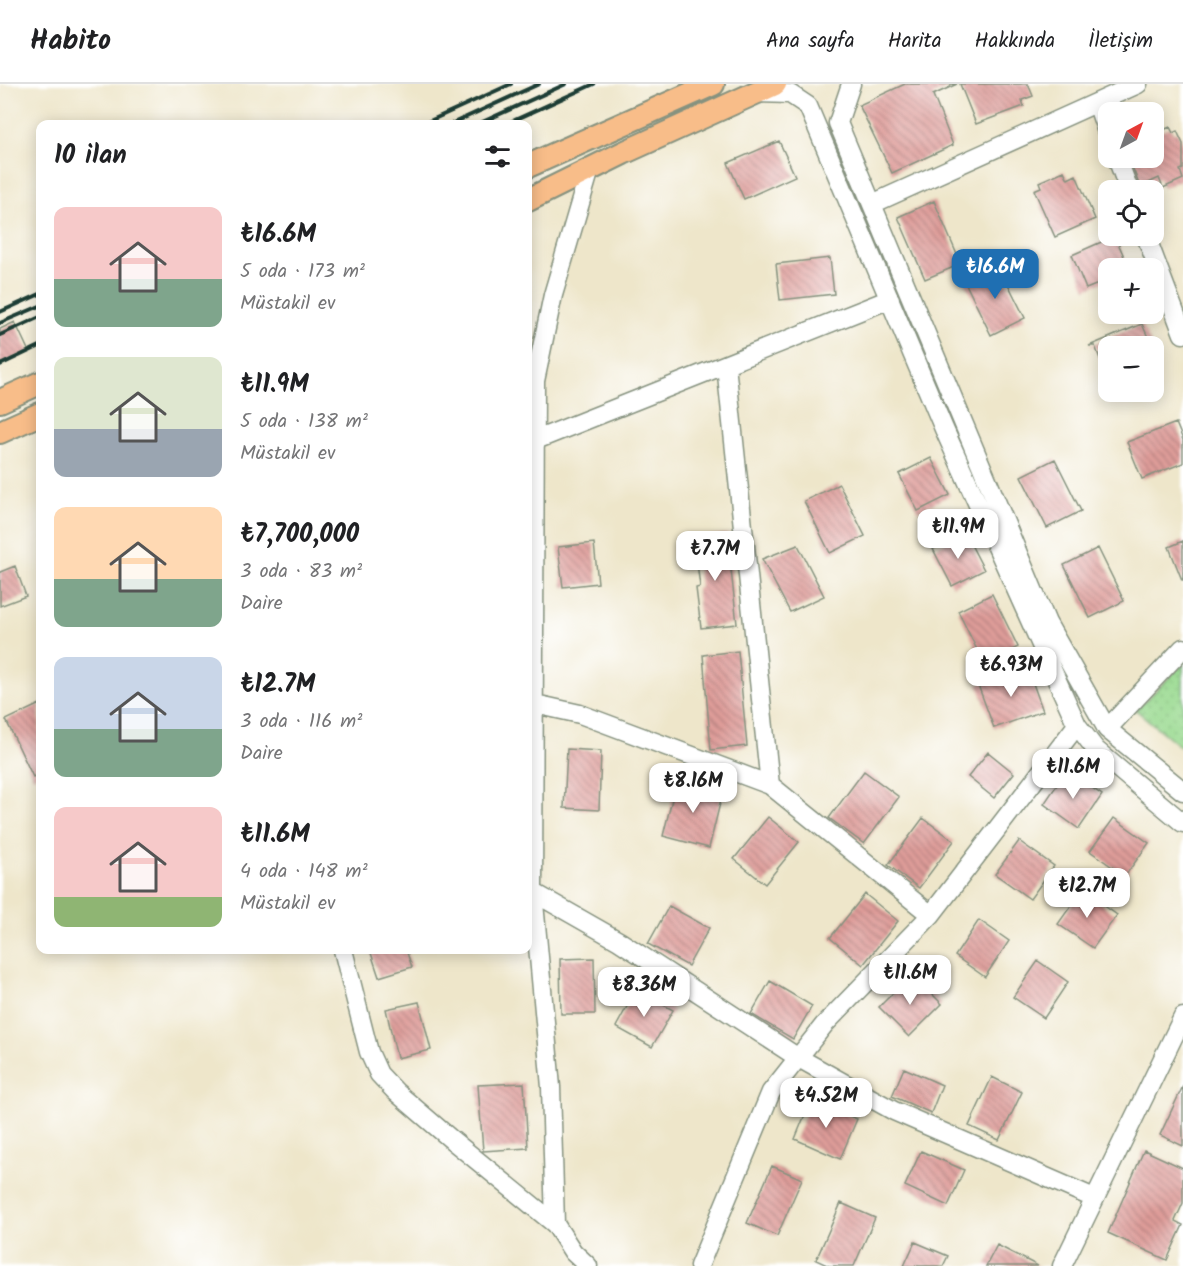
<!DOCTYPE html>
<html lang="tr">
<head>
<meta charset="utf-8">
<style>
	:root { --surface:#fff; --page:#f6f6f6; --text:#202124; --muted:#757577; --line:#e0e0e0; --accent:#1f6fb2 }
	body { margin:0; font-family:Kalam,sans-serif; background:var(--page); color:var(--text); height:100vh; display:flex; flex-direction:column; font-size:22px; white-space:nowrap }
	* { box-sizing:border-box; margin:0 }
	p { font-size:20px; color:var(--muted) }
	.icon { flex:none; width:33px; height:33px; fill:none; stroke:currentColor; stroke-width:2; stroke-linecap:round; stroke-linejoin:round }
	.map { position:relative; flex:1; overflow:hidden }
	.details { position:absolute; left:36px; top:36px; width:496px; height:834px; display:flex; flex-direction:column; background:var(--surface); border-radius:12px; box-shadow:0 3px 15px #0003 }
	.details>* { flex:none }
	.needle { width:39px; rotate:41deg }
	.fabs { position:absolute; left:1098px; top:18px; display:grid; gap:12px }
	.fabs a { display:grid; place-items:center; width:66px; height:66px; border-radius:12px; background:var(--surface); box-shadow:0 3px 15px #0003; font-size:30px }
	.price { position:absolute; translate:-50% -51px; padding:0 14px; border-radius:12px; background:#fff; color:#222; font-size:20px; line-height:39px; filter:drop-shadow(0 2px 3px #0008) }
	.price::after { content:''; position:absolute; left:50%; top:36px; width:18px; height:14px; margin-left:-9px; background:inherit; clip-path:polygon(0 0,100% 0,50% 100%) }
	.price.on { background:var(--accent); color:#fff }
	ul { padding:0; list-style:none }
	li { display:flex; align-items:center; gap:18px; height:150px; padding:0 18px }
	li span { display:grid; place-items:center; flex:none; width:168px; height:120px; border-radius:12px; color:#555 }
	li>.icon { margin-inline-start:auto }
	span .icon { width:72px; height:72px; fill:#fffc; stroke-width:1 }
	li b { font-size:26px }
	h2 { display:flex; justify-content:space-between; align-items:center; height:72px; padding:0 18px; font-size:26px }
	header { display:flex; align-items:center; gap:36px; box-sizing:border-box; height:84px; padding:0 30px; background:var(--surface); border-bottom:2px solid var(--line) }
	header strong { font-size:28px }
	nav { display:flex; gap:33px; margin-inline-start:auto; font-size:21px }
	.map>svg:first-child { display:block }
	.park { fill:url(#park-dots); stroke:#5c8c62; stroke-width:1.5 }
	.building { fill:url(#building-back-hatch) }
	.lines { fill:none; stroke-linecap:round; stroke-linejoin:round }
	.minor-casing { stroke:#86927f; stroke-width:21 }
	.major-casing { stroke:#86927f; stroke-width:26 }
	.minor { stroke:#fff; stroke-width:18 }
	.major { stroke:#f8bd89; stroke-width:22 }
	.rail { stroke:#1f3d34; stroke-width:4 }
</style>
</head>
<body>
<header>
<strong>Habito</strong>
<nav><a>Ana sayfa</a><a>Harita</a><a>Hakkında</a><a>İletişim</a></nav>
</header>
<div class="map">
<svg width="1183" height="1182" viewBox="0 0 1183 1182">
	<defs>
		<pattern id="park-dots" width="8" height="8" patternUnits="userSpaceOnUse" patternTransform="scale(1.5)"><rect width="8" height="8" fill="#9ada90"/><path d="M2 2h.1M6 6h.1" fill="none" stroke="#84bc7d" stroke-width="1.8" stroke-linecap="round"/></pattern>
		<pattern id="building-back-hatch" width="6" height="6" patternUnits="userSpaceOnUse" patternTransform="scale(1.5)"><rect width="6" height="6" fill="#de9c99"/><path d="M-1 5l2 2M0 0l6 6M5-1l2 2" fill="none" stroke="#b3807e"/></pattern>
	</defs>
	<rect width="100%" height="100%" fill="#fff"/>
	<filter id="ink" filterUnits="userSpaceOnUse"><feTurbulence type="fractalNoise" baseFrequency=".0167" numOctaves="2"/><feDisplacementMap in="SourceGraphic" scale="12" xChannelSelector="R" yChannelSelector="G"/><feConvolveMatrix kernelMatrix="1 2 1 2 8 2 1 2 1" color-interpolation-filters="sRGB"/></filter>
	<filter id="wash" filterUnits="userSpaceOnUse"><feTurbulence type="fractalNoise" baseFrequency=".008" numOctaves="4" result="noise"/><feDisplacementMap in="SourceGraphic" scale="24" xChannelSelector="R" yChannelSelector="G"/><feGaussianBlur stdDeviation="1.35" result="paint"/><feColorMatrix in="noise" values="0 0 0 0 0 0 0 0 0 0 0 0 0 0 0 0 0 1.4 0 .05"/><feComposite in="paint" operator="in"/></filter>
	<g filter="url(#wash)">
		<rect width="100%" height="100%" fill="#eee6ca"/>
		<!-- park -->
		<path class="park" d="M1183 580V665L1136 626Z"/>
		<g id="blocks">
			<!-- building -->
			<path class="building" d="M905 0H957L933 11 953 61 892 89 859 21Z
				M960 0H1028L1033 12 1022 16 1024 22 976 40Z
				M1170 43 1173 49 1177 47 1183 60V85L1180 86 1183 95 1163 104 1159 94 1140 103 1129 74H1154V50Z
				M779 57 795 92 744 115 728 79Z
				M1064 87 1068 95 1076 91 1095 135 1055 153 1034 106 1041 103 1039 98Z
				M934 117 961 180 925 195 898 133Z
				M1115 152 1129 184H1108V196L1086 205 1072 171Z
				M830 174 834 210 780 216 776 180Z
				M999 182 1025 234 991 251 965 198Z
				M15 238 29 268 0 281V245Z
				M1142 240 1152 262H1108V295L1095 262H1089Z
				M1176 339 1183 356V379L1142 395 1127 358Z
				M931 374 950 411 918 427 899 390Z
				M1055 375 1081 427 1047 444 1021 392Z
				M839 400 865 452 830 469 804 417Z
				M965 449 984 486 952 502 933 465Z
				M727 450 737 540 701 544 696 504 700 503 694 454Z
				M1183 457V496H1182L1169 463Z
				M594 459 598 499 563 503 558 463Z
				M798 461 824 512 790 528 762 475Z
				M1098 464 1124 517 1090 534 1064 481Z
				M15 482 26 512 0 522V488Z
				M992 510 1018 563 984 580 958 527Z
				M738 567 747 662 711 666 703 571Z
				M1027 583 1043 627 994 644 978 601Z
				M40 620V689L33 693 6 636Z
				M567 665 601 667 599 726 564 724Z
				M988 668 1014 689 994 714 968 693Z
				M1067 686 1102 711 1079 745 1044 720Z
				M864 687 899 713 864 760 829 734Z
				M677 695 723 707 709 764 663 752Z
				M768 733 799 758 765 800 734 775Z
				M923 734 954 757 919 804 888 781Z
				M1114 734 1149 759 1125 792 1090 767Z
				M1019 757 1054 782 1030 815 995 790Z
				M1082 806 1117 831 1093 864 1058 840Z
				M865 810 898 837 863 881 830 854Z
				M669 822 709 844 688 882 648 860Z
				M979 836 1009 857 985 893 955 872Z
				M370 866H406L412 883 379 893Z
				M594 874 595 930H561L560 875Z
				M1038 877 1068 898 1044 934 1013 913Z
				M912 890 942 920 909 953 879 923Z
				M770 897 812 922 793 955 751 930Z
				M636 906 673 926 652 963 616 943Z
				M419 918 431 966 397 974 386 925Z
				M904 984 942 1001 931 1029 892 1012Z
				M992 993 1022 1008 999 1056 969 1042Z
				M524 999 528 1064 483 1067 478 1001Z
				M1183 1002V1062L1160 1051Z
				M811 1016 857 1035 840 1075 795 1055Z
				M1144 1066 1183 1084V1119L1175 1137 1183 1141 1167 1176 1108 1149Z
				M921 1067 964 1086 948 1122 905 1102Z
				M772 1082 802 1095 777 1152 747 1139Z
				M841 1119 875 1134 854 1182H829L816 1176Z
				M915 1158 948 1172 943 1182H904Z
				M997 1161 1038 1182H986Z"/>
		</g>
	</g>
	<g filter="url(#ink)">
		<use href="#blocks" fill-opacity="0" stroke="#86927f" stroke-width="1.5"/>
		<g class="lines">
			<defs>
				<path id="minor" d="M851 0 838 39 1047 539 1107 645 1183 707
					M757 9 790 10 808 22 944 345 1077 641 1096 666 1183 739
					M1097 19 1108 51
					M1117 74 1129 106
					M872 120 1138 0
					M1146 152 1183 250
					M726 281 770 701 931 831
					M536 356 890 215
					M535 620 580 630 770 701
					M1107 645 1183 564
					M533 808 619 857 797 973 894 1027 1094 1114
					M343 866 369 968 379 990 396 1008 452 1056 555 1140
					M588 1182 573 1168 555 1140 551 1003 533 808 535 297 553 211 590 85
					M699 1182 771 1008 824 941 931 831 1077 641
					M1062 1182 1183 933"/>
				<path id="major" d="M528 82 713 0
					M528 116 623 69 775 0
					M0 317 40 299
					M0 348 40 330"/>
			</defs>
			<!-- minor casing -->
			<use href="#minor" class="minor-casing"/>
			<!-- major casing -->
			<use href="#major" class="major-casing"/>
			<!-- minor -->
			<use href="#minor" class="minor"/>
			<!-- major -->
			<use href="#major" class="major"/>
			<!-- rail -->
			<path class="rail" d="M423 40 511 0
				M451 40 539 0
				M478 40 566 0
				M506 40 594 0
				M0 228 40 210
				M0 239 40 222
				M0 251 40 233
				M0 281 40 262"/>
		</g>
	</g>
</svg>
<div class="fabs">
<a><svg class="needle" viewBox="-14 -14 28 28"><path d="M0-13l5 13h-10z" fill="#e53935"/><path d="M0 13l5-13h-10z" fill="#757577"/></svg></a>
<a><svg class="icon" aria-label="locate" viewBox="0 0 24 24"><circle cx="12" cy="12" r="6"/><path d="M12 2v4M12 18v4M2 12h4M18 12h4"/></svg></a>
<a>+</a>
<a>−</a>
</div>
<b class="price on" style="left:995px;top:216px">₺16.6M</b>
<b class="price" style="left:958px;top:476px">₺11.9M</b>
<b class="price" style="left:715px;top:498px">₺7.7M</b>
<b class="price" style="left:1011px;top:614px">₺6.93M</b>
<b class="price" style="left:1073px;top:716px">₺11.6M</b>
<b class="price" style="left:693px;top:730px">₺8.16M</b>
<b class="price" style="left:1087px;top:835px">₺12.7M</b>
<b class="price" style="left:910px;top:922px">₺11.6M</b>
<b class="price" style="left:644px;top:934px">₺8.36M</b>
<b class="price" style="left:826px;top:1045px">₺4.52M</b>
<section class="details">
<h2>10 ilan<svg class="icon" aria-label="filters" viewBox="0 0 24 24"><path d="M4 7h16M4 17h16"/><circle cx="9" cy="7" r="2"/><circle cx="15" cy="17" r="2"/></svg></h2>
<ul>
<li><span style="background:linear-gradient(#f6c9c9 60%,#7fa58c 0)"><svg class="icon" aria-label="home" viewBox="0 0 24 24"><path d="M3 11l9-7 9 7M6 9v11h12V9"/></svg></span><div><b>₺16.6M</b><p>5 oda · 173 m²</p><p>Müstakil ev</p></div></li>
<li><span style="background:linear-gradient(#dfe7d0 60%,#9aa5b1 0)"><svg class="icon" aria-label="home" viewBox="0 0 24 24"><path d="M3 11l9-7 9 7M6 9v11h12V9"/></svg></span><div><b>₺11.9M</b><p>5 oda · 138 m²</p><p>Müstakil ev</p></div></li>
<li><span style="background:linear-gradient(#ffd9b3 60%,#7fa58c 0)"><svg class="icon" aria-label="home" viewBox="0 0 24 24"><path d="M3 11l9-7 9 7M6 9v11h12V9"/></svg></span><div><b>₺7,700,000</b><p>3 oda · 83 m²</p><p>Daire</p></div></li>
<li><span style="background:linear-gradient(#c9d6e8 60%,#7fa58c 0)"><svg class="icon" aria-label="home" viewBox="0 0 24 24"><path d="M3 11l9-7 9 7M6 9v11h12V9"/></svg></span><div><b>₺12.7M</b><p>3 oda · 116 m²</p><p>Daire</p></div></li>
<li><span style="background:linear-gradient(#f6c9c9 75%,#8fb573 0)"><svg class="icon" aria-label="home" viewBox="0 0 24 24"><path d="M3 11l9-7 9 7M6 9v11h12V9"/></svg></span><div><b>₺11.6M</b><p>4 oda · 148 m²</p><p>Müstakil ev</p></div></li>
</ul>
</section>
</div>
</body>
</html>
